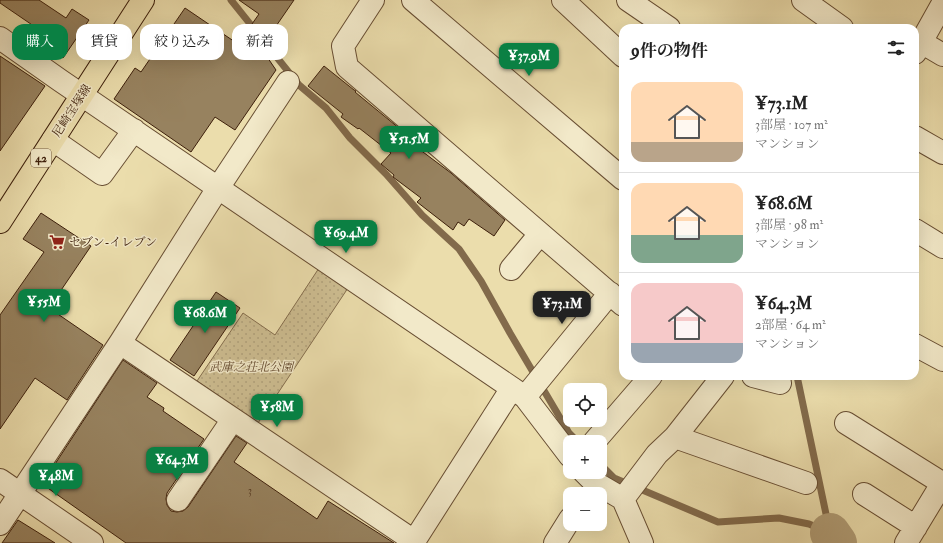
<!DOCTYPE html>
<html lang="ja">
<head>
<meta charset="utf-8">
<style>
	:root { --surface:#fff; --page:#f2f2f2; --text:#222; --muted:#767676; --line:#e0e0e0; --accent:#0b8043 }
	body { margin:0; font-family:"IM FELL Double Pica","Noto Serif JP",serif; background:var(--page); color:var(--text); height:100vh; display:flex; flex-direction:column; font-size:15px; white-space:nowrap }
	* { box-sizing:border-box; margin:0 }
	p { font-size:13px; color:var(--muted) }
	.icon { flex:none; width:22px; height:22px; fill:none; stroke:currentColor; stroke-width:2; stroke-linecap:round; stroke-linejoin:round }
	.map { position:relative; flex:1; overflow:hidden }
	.sheet { position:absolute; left:619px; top:24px; width:300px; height:356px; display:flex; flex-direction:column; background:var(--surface); border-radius:12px; box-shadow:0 4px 16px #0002 }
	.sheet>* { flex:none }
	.top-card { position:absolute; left:12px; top:24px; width:380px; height:36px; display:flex; gap:8px }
	.tools { position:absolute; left:563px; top:383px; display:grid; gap:8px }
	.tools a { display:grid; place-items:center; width:44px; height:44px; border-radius:8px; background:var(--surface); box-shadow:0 4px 16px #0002; font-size:20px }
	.price { position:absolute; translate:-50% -34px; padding:0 9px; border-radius:8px; background:var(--accent); color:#fff; font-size:13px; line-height:26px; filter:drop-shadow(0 1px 2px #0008) }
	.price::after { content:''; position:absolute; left:50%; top:24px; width:12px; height:9px; margin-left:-6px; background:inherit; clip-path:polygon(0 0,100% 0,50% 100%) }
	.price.on { background:#222; color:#fff }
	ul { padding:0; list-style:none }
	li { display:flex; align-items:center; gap:12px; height:100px; padding:0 12px }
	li+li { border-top:1px solid var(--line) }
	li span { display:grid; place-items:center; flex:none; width:112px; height:80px; border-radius:12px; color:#555 }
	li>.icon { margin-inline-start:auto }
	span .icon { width:48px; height:48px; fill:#fffc; stroke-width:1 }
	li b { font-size:17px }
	h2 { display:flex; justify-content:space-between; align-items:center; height:48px; padding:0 12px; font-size:17px }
	.pill { padding:0 14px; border-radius:12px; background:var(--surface); box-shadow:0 4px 16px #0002; font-size:14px; line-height:36px }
	.pill.on { background:var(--accent); color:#fff }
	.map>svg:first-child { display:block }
	.park { fill:url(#park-dots); stroke:#856e4e }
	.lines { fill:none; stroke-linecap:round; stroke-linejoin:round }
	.stream { stroke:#826a4b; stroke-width:7 }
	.river { stroke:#b09c75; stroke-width:40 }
	.building { fill:#97825f; stroke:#3d1f0b }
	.minor-casing { stroke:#684e33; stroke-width:24 }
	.major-casing { stroke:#3d1f0b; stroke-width:24 }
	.minor { stroke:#f2e9c9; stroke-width:22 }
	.major { stroke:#ebddac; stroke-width:22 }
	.labels { text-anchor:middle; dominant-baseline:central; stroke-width:3; stroke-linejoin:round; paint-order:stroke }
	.number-label { font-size:10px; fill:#543820 }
	.shield { fill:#f2e9c9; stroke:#735c44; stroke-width:1 }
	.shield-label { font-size:11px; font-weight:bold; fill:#3d1f0b }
	.street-label { font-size:12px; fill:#3d1f0b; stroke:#f2e9c9 }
	.poi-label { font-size:12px; fill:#3d1f0b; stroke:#f2e9c9; text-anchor:start }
	.park-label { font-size:12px; font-style:italic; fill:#61462c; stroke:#f2e9c9 }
</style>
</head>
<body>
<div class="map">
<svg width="943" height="543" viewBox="0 0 943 543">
	<defs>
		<pattern id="park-dots" width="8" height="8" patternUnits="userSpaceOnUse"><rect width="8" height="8" fill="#cdbd91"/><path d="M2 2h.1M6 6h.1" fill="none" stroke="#b1a27c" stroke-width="1.8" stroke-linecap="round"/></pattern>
	</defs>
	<rect width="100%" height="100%" fill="#ebddac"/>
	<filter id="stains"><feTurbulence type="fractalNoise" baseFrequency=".005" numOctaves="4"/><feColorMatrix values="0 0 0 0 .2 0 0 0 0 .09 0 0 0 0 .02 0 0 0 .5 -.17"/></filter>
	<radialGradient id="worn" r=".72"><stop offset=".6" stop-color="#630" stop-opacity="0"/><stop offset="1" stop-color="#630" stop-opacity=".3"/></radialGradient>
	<!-- park -->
	<path class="park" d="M319 268 348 288 258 423 197 381 243 313 275 335Z"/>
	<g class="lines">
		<!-- stream -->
		<path class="stream" d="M231 0 299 85 326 108 350 138 386 174 422 215 459 249 481 281 510 333 569 433 578 442
			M797 376 830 533
			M600 464 614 478 718 522 779 518 809 524 830 533"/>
		<!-- river -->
		<path class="river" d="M830 533 837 543"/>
	</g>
	<!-- building -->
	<path class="building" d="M0 0H39L66 18 72 9 89 20 63 58 39 41 44 33 0 3Z
		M239 0H294L261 48 276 70 235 130 215 117 191 152 114 99 135 68 141 72 185 8 238 44 259 14Z
		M0 56 45 86 0 151Z
		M324 66 354 90 356 91 355 92 400 129 399 130 412 141 411 143 451 173 505 220 494 236 469 219 464 226 458 222 453 230 417 202 421 198 393 177 394 175 381 164 391 153 359 128 358 129 341 117 343 114 308 86Z
		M41 213 91 246 49 308 103 345 67 400 35 378 0 429V315L44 252 23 239Z
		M216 292 240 308 194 376 170 360Z
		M123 360 157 383 147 397 164 408 163 411 204 439 167 493 166 499 167 505 171 511 177 512 183 511 188 507 236 436 247 443 234 462 317 519 328 501 394 543H126L42 484Z
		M18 520 55 543H2Z"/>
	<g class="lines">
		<defs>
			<path id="minor" d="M373 0 343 46 347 67 623 305
				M413 0 623 179
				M563 0 623 56
				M628 0 669 28
				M803 0 842 28
				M0 38 61 81 525 397 570 456
				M921 42 943 55
				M915 53 943 3
				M915 137 943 153
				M53 140 102 174 134 130
				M915 230 943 247
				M511 269 540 234
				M120 343 414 541
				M915 345 943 360
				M753 376 780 383
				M525 397 610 293
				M846 423 942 483
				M675 437 806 483
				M594 442 651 376
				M584 472 594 482 623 499 642 543
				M0 480 92 543
				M864 494 916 527
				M623 499 657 454 675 437 723 376
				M178 500 233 419
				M0 524 120 343 218 188 288 82
				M413 543 512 388
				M555 543 570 519
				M906 543 943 482"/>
			<path id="major" d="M0 222 143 0"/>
		</defs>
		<!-- minor casing -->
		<use href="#minor" class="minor-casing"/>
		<!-- major casing -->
		<use href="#major" class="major-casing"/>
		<!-- minor -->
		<use href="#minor" class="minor"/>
		<!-- major -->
		<use href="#major" class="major"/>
	</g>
	<!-- icons -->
	<defs>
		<symbol id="supermarket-bare" viewBox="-9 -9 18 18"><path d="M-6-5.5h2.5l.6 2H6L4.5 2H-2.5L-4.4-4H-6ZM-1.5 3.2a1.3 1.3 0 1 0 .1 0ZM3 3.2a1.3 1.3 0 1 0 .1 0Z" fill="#8f2418" stroke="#f2e9c9" stroke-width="2.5" paint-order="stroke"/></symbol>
	</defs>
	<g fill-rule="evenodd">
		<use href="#supermarket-bare" x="46" y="231" width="22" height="22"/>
	</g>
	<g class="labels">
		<!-- number labels -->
		<g class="number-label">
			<text x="250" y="491">3</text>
		</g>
		<!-- shield labels -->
		<rect class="shield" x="31" y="149" width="20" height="18" rx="3"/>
		<g class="shield-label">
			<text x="41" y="158">42</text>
		</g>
		<!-- street labels -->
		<g class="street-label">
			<text transform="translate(72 111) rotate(-57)">尼崎宝塚線</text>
		</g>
		<!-- poi labels -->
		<g class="poi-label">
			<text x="69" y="242">セブン-イレブン</text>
		</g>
		<!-- park labels -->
		<g class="park-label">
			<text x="251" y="367">武庫之荘北公園</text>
		</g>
	</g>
	<rect width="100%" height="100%" filter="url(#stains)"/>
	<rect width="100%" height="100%" fill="url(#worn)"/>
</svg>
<div class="tools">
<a><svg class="icon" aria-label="locate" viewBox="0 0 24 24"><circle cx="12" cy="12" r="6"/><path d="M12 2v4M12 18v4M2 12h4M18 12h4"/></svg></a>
<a>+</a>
<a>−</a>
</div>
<b class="price" style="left:529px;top:77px">¥37.9M</b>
<b class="price" style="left:409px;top:160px">¥51.5M</b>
<b class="price" style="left:346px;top:254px">¥69.4M</b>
<b class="price" style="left:44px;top:323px">¥55M</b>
<b class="price on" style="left:562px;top:325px">¥73.1M</b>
<b class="price" style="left:205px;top:334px">¥68.6M</b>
<b class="price" style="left:277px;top:428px">¥58M</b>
<b class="price" style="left:177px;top:481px">¥64.3M</b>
<b class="price" style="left:56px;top:497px">¥48M</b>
<div class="top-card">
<a class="pill on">購入</a>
<a class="pill">賃貸</a>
<a class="pill">絞り込み</a>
<a class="pill">新着</a>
</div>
<section class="sheet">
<h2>9件の物件<svg class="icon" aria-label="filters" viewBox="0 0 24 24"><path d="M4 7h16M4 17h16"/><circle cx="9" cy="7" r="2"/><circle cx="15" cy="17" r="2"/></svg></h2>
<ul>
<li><span style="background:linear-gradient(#ffd9b3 75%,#b9a48a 0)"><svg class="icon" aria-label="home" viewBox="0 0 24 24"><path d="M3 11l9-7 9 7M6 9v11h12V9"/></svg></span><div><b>¥73.1M</b><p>3部屋 · 107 m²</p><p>マンション</p></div></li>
<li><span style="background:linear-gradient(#ffd9b3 65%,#7fa58c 0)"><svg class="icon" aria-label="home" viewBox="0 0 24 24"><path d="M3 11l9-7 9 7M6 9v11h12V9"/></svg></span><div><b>¥68.6M</b><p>3部屋 · 98 m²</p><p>マンション</p></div></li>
<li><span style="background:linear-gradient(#f6c9c9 75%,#9aa5b1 0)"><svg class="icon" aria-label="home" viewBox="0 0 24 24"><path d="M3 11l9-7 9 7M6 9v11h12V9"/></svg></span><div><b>¥64.3M</b><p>2部屋 · 64 m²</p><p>マンション</p></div></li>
</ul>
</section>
</div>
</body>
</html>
